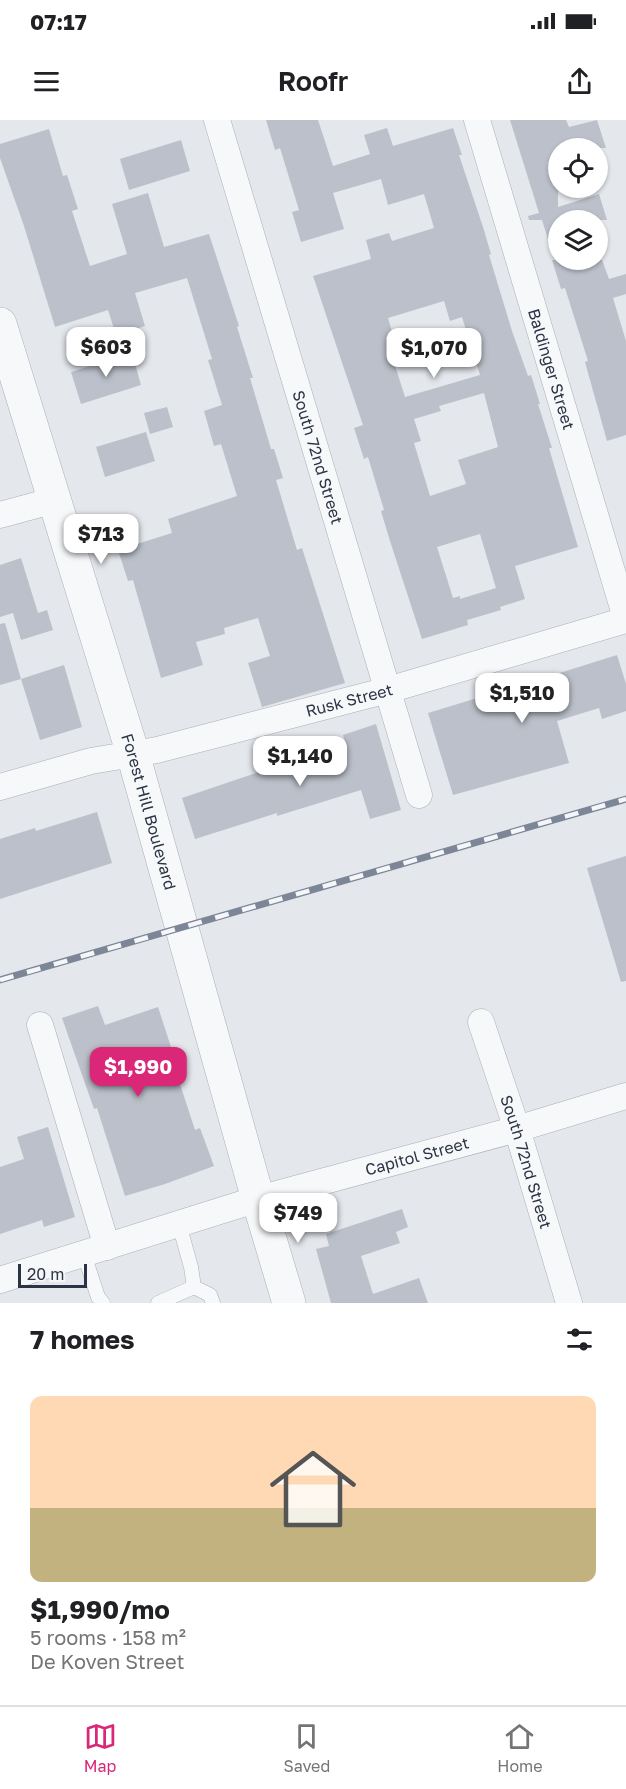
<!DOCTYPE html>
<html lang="en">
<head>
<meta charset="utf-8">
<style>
	:root { --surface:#fff; --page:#f2f2f2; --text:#202124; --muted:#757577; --line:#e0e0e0; --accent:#db2777 }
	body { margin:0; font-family:"Golos Text",sans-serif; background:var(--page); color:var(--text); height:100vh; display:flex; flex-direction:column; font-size:22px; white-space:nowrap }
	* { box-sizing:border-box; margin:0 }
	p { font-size:20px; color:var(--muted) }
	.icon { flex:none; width:33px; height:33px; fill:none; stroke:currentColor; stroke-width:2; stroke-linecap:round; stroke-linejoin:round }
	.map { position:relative; height:1183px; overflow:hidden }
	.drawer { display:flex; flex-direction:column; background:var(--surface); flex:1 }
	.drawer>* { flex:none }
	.controls { position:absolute; left:548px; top:18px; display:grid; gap:12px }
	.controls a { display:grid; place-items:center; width:60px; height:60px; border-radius:50%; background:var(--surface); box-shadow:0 2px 4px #0004; font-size:30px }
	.scale { position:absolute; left:18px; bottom:15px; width:69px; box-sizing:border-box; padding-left:6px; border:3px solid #2b3445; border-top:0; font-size:16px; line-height:21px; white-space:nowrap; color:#2b3445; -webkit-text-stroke:4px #f4f6f9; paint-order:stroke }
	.price { position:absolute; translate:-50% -51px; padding:0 14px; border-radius:12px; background:#fff; color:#222; font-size:20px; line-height:39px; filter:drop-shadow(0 2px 3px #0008) }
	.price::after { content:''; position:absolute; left:50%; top:36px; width:18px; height:14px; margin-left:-9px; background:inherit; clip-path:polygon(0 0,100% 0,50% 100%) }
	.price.on { background:var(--accent); color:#fff }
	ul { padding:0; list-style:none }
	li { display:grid; align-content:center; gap:12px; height:318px; padding:0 30px }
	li+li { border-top:2px solid var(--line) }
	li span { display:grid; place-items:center; height:186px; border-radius:12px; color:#555 }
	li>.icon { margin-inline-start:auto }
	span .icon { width:108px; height:108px; fill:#fffc; stroke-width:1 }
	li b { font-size:26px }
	h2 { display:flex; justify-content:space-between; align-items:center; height:72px; padding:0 30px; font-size:26px }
	.status { display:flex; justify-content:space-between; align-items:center; height:42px; padding:0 30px; background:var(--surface); direction:ltr }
	.status svg { height:16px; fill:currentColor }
	header { display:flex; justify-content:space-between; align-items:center; height:78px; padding:0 30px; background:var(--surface); font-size:27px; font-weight:600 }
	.tabs { display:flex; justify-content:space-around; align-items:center; height:84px; border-top:2px solid var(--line); background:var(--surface); font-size:16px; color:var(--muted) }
	.tabs a { display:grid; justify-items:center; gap:3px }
	.tabs .on { color:var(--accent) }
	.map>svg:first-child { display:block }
	.building { fill:#bbc0ca; fill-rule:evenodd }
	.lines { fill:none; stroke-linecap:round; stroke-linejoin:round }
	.service-casing { stroke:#a9aeb7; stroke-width:15 }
	.minor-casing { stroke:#a9aeb7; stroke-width:27 }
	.tertiary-casing { stroke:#a9aeb7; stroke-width:34 }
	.service { stroke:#f7f8fa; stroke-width:14 }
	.minor { stroke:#f7f8fa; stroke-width:26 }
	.tertiary { stroke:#f7f8fa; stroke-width:33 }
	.rail-casing { stroke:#7d8696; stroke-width:7 }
	.rail { stroke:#f4f6f9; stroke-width:4.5; stroke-dasharray:14; stroke-linecap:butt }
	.labels { text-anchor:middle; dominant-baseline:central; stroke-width:4.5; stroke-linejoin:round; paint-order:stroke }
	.street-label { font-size:16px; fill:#2b3445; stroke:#f4f6f9 }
</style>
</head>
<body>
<div class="status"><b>07:17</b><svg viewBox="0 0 49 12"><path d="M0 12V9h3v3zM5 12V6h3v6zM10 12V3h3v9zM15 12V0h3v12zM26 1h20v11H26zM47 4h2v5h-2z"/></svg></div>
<header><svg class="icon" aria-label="menu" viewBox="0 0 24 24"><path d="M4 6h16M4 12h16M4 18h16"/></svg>Roofr<svg class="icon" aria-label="share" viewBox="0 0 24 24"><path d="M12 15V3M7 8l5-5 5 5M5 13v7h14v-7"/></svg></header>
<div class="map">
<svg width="626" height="1183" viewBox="0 0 626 1183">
	<rect width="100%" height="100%" fill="#e4e7ec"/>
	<!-- building -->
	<path class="building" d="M266 0H318L333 46 370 34 364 15 387 8 393 26 453 8 462 35H459L483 107 491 134 489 135 512 211 528 256 531 255 540 284H538L552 328H549L578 427 515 446 525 479 500 487 501 490 467 500 468 505 422 519 390 421 381 391 384 390 368 337 364 339 354 308 363 305 313 156 371 139 366 120 389 113 392 121 434 108 424 74 388 85 381 59 333 73 344 109 301 122 292 92 299 90 280 28 275 30ZM444 181 450 201 462 197 480 255 405 277 386 217 393 215 388 198ZM484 273 498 327 458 340 466 364 430 376 414 323 421 321 414 299 441 291 439 286ZM480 414 496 468 460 479V476L453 478 437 427Z
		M510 0H566L569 7 597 0 606 28H558V87L599 74 607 100H558V138L554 139 542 100H529L528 96 539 93Z
		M49 9 63 56 67 55 78 89 72 91 90 146 127 134 112 84 148 73 164 127 209 114 239 206 237 207 253 258H250L271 329H274L283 358 276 360 297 430 302 428 345 563 262 587 248 543 270 536 258 498 224 508 225 514 196 522 203 545 161 558 133 460 128 461 118 430 172 413 168 399 237 376 221 324 214 326 204 291 222 285 208 240 212 239 187 158 135 173 145 206 116 215 108 190 55 207 24 106 0 38V24Z
		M181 20 190 51 129 70 120 39Z
		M552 140H602L609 159 626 154V174L613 178 626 221V315L607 321 585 242 588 241 565 168 561 169Z
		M132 233 141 265 81 284 71 252Z
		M167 287 173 307 150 314 144 293Z
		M146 312 155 341 105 357 96 327Z
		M21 438 38 493 47 490 53 510 21 520 13 493 0 497V445Z
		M5 503 21 559 0 565V504Z
		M617 535 626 564V591L602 599 599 588 557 601 569 643 453 675 428 593 484 576 483 573 514 563 515 567Z
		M64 545 82 607 40 620 21 559Z
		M376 604 401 690 370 699 361 670 277 696V693L195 719 182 678 271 648 272 650 347 627 343 615Z
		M97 692 112 743 0 779V719L35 708 36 711Z
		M626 736V861L621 862 587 748Z
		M98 886 105 905 158 887 182 961H179L195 1010 200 1008 214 1046 165 1064 125 1076 97 988 94 989 62 898Z
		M48 1007 75 1097 44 1107 42 1100 0 1114V1047L24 1039 17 1017Z
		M402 1089 408 1107 396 1112 400 1123 361 1136 373 1174 419 1158 428 1183H331L316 1129 329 1126 326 1114Z"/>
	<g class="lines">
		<defs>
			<path id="service" d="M84 1134 98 1177 103 1183
				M194 1167 210 1175 213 1183
				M158 1183 194 1167 191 1147 179 1104"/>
			<g id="minor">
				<path id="s1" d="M217 0 419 675"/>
				<path id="s2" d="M477 0 626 498"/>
				<path d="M0 395 55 380"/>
				<path id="s3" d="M0 667 91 641 157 630 388 570 626 500"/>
				<path id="s4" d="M481 902 517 1009 569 1183"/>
				<path d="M40 905 107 1127"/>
				<path id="s5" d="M0 1160 258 1079 517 1009 626 976"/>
			</g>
			<g id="tertiary">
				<path id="s6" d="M0 204 133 634 258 1079 289 1183"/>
			</g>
		</defs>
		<!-- service casing -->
		<use href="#service" class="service-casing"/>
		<!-- minor casing -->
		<use href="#minor" class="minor-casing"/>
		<!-- tertiary casing -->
		<use href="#tertiary" class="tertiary-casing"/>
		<!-- service -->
		<use href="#service" class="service"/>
		<!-- minor -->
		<use href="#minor" class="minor"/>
		<!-- tertiary -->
		<use href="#tertiary" class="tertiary"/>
		<defs>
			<path id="rail" d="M0 860 626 679"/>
		</defs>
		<!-- rail casing -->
		<use href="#rail" class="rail-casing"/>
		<!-- rail -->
		<use href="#rail" class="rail"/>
	</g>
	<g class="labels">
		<!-- street labels -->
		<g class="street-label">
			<text stroke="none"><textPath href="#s2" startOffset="260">Baldinger Street</textPath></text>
			<text stroke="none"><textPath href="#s1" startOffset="352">South 72nd Street</textPath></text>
			<text stroke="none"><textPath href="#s3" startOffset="360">Rusk Street</textPath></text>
			<text stroke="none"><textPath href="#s6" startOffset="510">Forest Hill Boulevard</textPath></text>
			<text stroke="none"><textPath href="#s5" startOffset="435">Capitol Street</textPath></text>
			<text stroke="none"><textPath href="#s4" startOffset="147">South 72nd Street</textPath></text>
		</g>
	</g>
</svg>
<div class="controls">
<a><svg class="icon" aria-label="locate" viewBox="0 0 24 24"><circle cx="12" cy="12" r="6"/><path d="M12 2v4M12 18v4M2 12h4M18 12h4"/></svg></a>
<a><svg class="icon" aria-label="layers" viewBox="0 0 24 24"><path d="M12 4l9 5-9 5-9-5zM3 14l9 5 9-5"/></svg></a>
</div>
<div class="scale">20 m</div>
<b class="price" style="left:106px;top:258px">$603</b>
<b class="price" style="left:434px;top:259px">$1,070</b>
<b class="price" style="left:101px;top:445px">$713</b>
<b class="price" style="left:522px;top:604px">$1,510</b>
<b class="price" style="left:300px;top:667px">$1,140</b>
<b class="price on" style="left:138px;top:978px">$1,990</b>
<b class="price" style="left:298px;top:1124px">$749</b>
</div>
<section class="drawer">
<h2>7 homes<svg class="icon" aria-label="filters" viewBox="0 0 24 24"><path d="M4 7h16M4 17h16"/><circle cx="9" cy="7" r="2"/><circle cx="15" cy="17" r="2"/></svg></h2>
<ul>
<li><span style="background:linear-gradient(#ffd9b3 60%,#c2b280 0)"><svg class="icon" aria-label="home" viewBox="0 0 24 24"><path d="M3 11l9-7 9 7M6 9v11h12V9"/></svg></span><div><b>$1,990/mo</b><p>5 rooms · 158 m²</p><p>De Koven Street</p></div></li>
</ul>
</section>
<nav class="tabs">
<a class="on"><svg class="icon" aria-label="map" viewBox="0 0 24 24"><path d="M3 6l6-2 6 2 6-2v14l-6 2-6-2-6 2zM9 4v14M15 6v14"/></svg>Map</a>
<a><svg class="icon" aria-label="saved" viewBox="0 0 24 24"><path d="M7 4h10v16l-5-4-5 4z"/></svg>Saved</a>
<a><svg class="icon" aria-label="home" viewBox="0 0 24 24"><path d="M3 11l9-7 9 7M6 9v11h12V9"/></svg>Home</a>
</nav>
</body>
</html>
